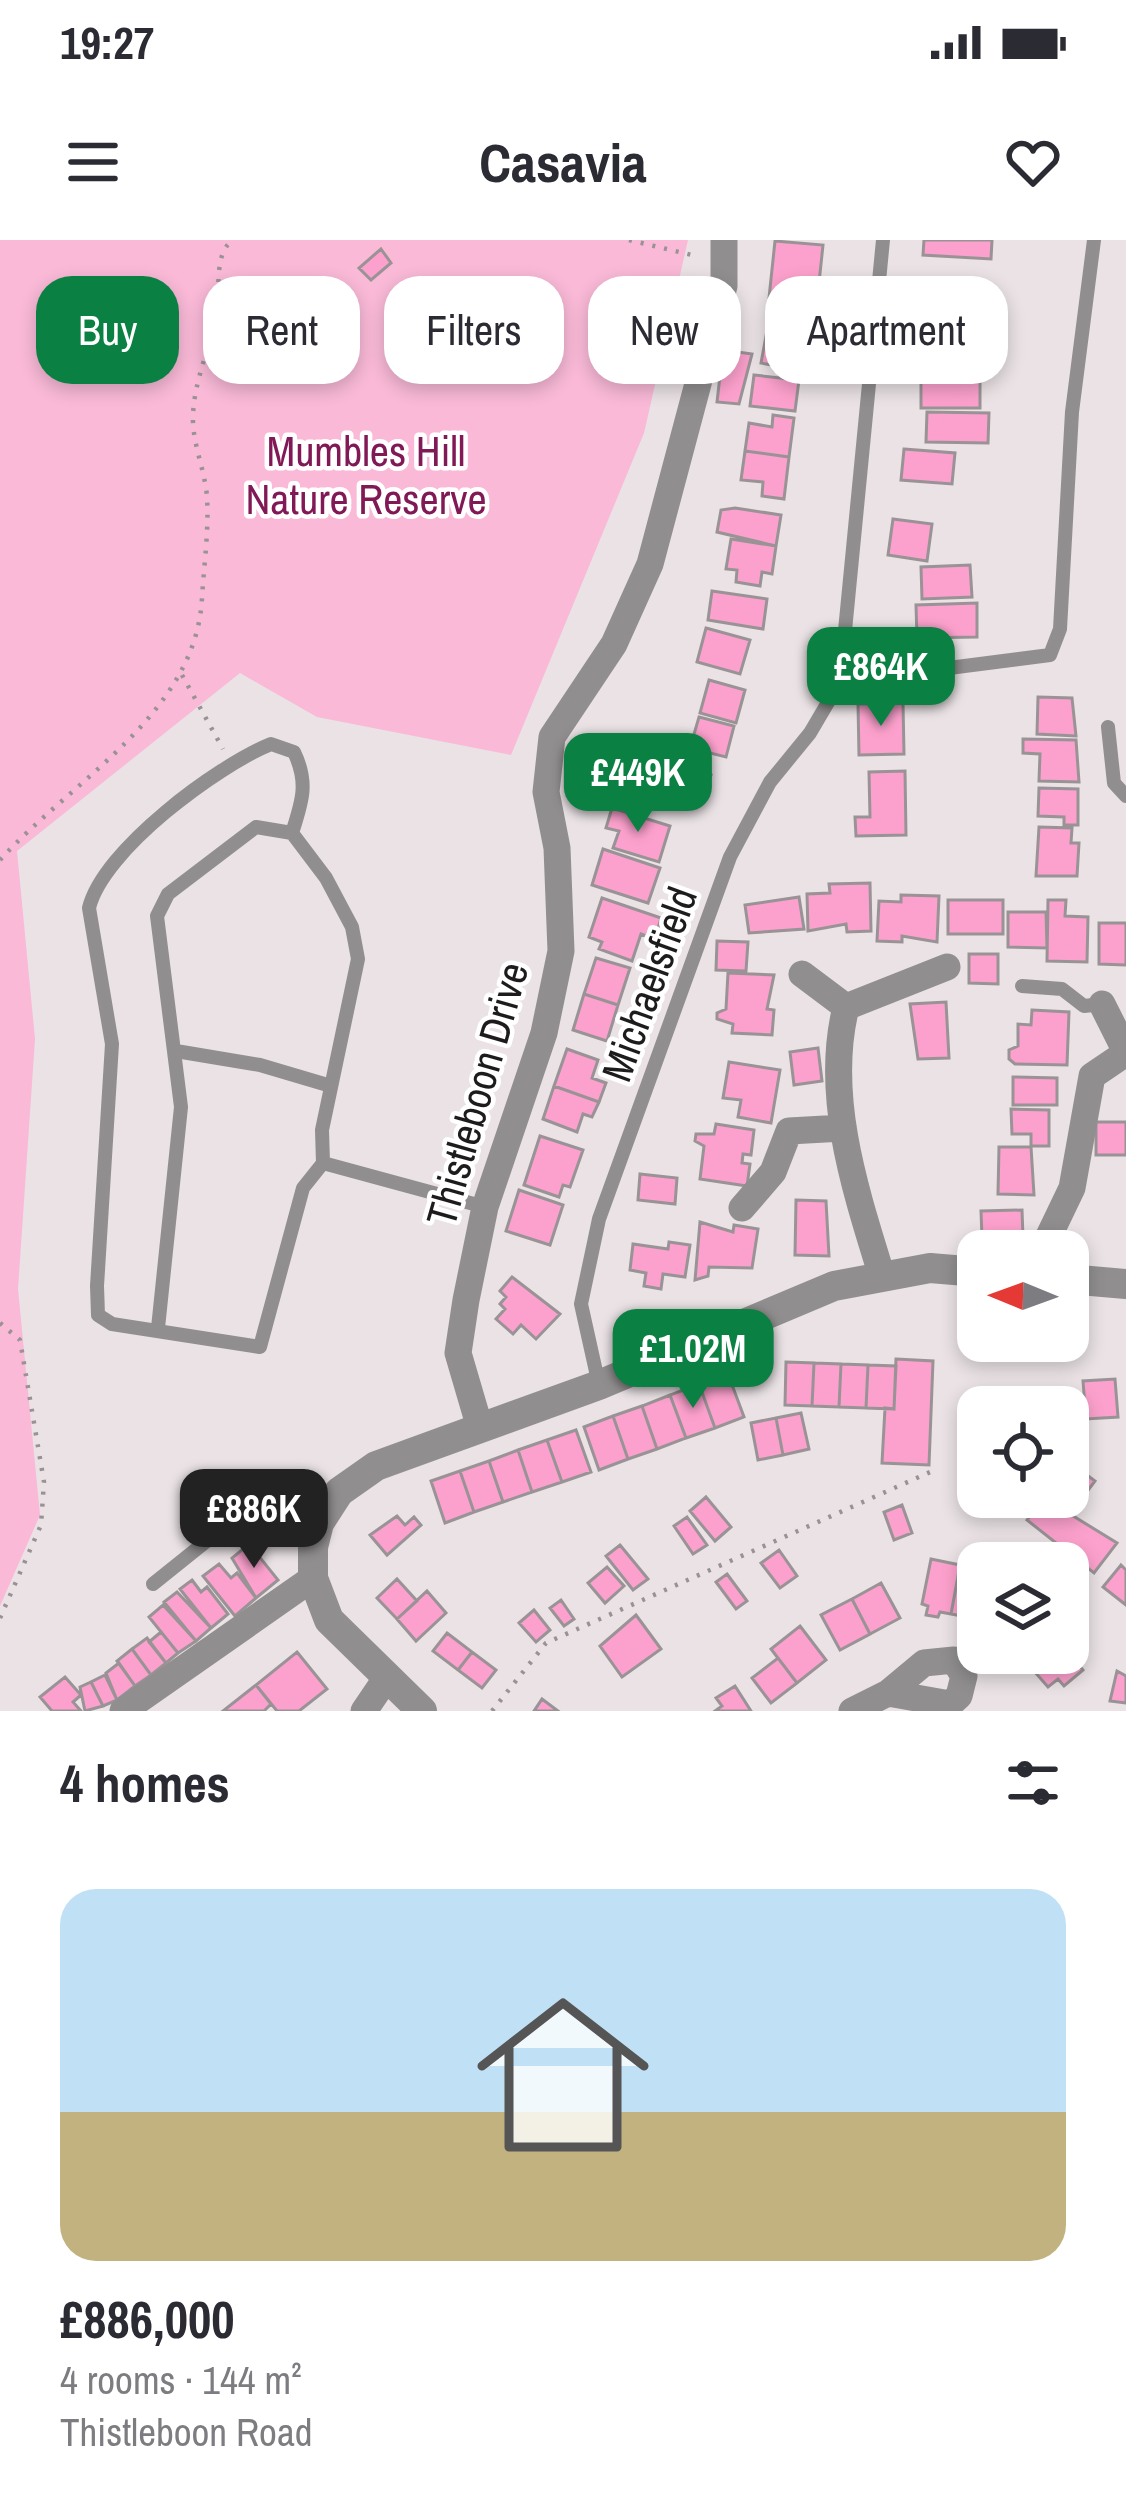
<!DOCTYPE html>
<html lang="en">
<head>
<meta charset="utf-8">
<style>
	:root { --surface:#fff; --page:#f7f7f7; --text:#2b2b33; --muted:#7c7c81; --accent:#0b8043 }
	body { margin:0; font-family:"Archivo Narrow",sans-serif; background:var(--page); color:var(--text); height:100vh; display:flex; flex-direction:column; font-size:45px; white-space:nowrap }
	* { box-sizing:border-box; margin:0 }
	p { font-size:39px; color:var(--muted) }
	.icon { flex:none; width:66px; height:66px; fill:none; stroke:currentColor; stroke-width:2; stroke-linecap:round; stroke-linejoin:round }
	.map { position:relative; height:1471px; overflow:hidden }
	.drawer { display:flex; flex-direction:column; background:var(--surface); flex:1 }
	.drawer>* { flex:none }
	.hud { position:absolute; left:36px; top:36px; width:1056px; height:108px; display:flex; gap:24px }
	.needle { width:78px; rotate:271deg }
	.buttons { position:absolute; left:957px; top:990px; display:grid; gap:24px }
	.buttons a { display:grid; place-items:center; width:132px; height:132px; border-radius:24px; background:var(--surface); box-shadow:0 6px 18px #0003; font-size:60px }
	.price { position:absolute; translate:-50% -102px; padding:0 27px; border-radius:24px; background:var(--accent); color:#fff; font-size:39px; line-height:78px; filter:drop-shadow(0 3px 6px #0008) }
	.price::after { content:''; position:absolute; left:50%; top:72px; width:36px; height:27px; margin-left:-18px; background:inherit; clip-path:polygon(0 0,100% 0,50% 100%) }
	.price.active { background:#222; color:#fff }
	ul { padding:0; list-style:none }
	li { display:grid; align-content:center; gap:24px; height:636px; padding:0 60px }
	li span { display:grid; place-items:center; height:372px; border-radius:36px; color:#555 }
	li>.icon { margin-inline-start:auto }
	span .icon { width:216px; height:216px; fill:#fffc; stroke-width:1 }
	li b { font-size:51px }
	h2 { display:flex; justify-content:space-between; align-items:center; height:144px; padding:0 60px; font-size:51px }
	.chip { padding:0 42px; border-radius:36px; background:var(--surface); box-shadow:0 6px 18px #0003; font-size:42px; line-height:108px }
	.chip.active { background:var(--accent); color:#fff }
	.status { display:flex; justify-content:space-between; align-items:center; height:84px; padding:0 60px; background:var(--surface); direction:ltr }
	.status svg { height:33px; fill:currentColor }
	header { display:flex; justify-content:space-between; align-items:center; height:156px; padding:0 60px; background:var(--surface); font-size:54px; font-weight:800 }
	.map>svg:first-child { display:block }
	.green { fill:#f9b9d7 }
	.building { fill:#fca1cd; stroke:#9a9396; stroke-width:3 }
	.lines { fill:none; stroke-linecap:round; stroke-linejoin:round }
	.path { stroke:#989295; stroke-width:4.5; stroke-dasharray:3 9; stroke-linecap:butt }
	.service { stroke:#918e8f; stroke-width:14 }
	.minor { stroke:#918e8f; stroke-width:27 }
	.tertiary { stroke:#918e8f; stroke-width:30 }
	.labels { text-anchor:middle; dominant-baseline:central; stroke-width:9; stroke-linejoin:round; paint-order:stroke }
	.park-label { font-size:42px; fill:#811956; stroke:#fff }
	.street-label { font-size:42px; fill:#1e1b1c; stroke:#fff }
</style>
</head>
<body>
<div class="status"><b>19:27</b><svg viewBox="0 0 49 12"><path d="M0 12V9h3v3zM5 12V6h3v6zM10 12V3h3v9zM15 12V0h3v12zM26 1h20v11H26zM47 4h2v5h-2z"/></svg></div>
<header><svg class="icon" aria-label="menu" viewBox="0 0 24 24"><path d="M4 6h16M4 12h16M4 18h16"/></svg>Casavia<svg class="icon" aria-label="heart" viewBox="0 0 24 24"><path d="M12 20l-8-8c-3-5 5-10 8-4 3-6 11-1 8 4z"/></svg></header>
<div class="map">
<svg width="1126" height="1471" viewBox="0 0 1126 1471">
	<rect width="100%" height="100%" fill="#eae2e5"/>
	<!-- green -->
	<path class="green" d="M0 0H688L644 193 511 515 317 477 240 433 17 611 35 799 18 1049 40 1275 0 1366Z"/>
	<!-- building -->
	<path class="building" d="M924 0H992L991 19 923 15Z
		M775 1 823 5 817 62 769 58Z
		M381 9 391 23 371 40 359 28Z
		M929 57 988 58 987 92 928 91Z
		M771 69 811 77 806 104 766 96Z
		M766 96 812 106 807 132 761 123Z
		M922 96 977 98 976 131 921 129Z
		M723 110 752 114 739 164 717 162Z
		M921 133H980V168H921Z
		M754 135 799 140 795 171 750 166Z
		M927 172 989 173 988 203 926 202Z
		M773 175 794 178 789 217 745 211 749 183 772 187Z
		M904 209 955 213 952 244 901 240Z
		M745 211 789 217 784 259 762 256 763 242 741 240Z
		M735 268 781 275 776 306 717 292 721 270Z
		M893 279 932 284 927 321 888 315Z
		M731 299 776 306 772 334 762 332 760 346 736 342 737 330 726 329Z
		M970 325 972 357 922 359 921 327Z
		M712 351 767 359 763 389 708 380Z
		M977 363V397L917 398 916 365Z
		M706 388 750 400 740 434 697 422Z
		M709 440 745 450 736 483 700 473Z
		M1038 457 1072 458 1076 496 1037 494Z
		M903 463 904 514 859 515 858 464Z
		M699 477 734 486 726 517 690 508Z
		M1023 499 1076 500 1079 542 1039 541 1040 514 1023 513Z
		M642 515 661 521 659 528 673 532 675 524 711 535 702 563 634 541Z
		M905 531 906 595 856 596 855 577H870L869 532Z
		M1039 548 1078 549V585H1064V577L1038 576Z
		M612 568 670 586 659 622 613 608 619 591 606 588Z
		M1039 587 1072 588 1071 603H1079L1077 636H1036Z
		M603 609 660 628 648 663 592 645Z
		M870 643 871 691 847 692 846 684 808 691 807 654 830 653 829 644Z
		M901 655 939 656 937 702 902 696V702L877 701 879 661 901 662Z
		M799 657 804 689 749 693 745 665Z
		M602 658 661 678 655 699 641 694 632 721 599 709 602 702 589 697Z
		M948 660H1003V694H948Z
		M1048 660H1066L1065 676 1088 677 1087 722 1047 721Z
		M1008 672H1046L1047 708 1008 707Z
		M1099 683H1126V725L1099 724Z
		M717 701 748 702 746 731 716 730Z
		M969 714H998V744L969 743Z
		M596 718 630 728 618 765 584 754Z
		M728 733 774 735 767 769 774 770 772 795 732 793 733 784 717 779V773L726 769Z
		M584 754 618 765 607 801 573 790Z
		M946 762 949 818 918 819 910 764Z
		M1032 770 1069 772 1067 825 1015 824 1009 819V810L1018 806V784L1031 785Z
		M818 808 822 841 794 845 790 812Z
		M567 809 598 820 592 838 606 843 599 862 554 846Z
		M729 822 780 830 771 883 738 877 741 860 723 858Z
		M1013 837 1057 838V865H1013Z
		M554 846 599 862 592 877 583 874 577 892 543 879Z
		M1011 869 1049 870V906H1031V894H1012Z
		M1096 882H1126V915H1096Z
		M716 884 754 890 751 915 743 914 742 923 750 924 747 946 700 939 704 906 695 901 696 894H714Z
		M540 896 583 910 570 947 563 945 559 957 524 945Z
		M999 907H1031L1034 955 998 954Z
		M640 934 677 938 675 964 638 960Z
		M519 950 563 965 550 1005 506 991Z
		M796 960 826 961 829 1016 795 1015Z
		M1022 970 1023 997 982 998 981 971Z
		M700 982 733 992 734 985 758 989 752 1028 709 1027 708 1036 695 1040Z
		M669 1002 690 1005 685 1037 663 1034 661 1049 644 1046 646 1033 630 1030 633 1004 668 1009Z
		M512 1037 560 1074 536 1099 521 1085 513 1094 496 1079 505 1069 500 1064 506 1057 500 1051Z
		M896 1119 933 1121 929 1225 882 1223 885 1168 894 1169Z
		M786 1122 814 1123 812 1166 785 1165Z
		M814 1123 841 1124 839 1167 812 1166Z
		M841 1124 868 1125 866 1168 839 1167Z
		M868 1125 896 1126 894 1169 866 1168Z
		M728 1134 744 1177 715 1188 699 1144Z
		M1115 1139 1118 1177 1086 1179 1083 1141Z
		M699 1144 715 1188 686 1198 670 1155Z
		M670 1155 686 1198 657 1209 642 1166Z
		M642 1166 657 1209 628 1219 613 1176Z
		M801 1173 809 1209 783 1215 776 1178Z
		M613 1176 628 1219 599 1230 584 1187Z
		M776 1178 783 1215 758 1220 751 1183Z
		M576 1190 591 1232 562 1242 547 1200Z
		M547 1200 562 1242 532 1252 518 1210Z
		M518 1210 532 1252 503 1262 489 1221Z
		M489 1221 503 1262 474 1272 460 1231Z
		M1071 1223 1095 1241 1070 1274 1117 1303 1094 1333 1027 1280 1045 1257H1068Z
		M460 1231 474 1272 445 1283 431 1241Z
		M706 1257 731 1287 715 1301 690 1271Z
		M902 1265 912 1293 894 1300 884 1272Z
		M397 1276 405 1285 414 1277 421 1285 387 1315 370 1295Z
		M687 1277 707 1305 693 1314 674 1286Z
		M249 1304 278 1340 256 1358 232 1318Z
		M620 1305 648 1339 633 1350 606 1316Z
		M779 1310 797 1336 780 1348 761 1323Z
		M931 1319 960 1325 951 1374 940 1372 938 1377 926 1375 928 1366 922 1364Z
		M219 1324 231 1338 237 1333 256 1358 235 1376 203 1336Z
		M1121 1325 1126 1330V1365L1103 1347Z
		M607 1327 624 1346 605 1363 588 1343Z
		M727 1334 747 1361 736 1369 716 1342Z
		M958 1337 974 1340 978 1379 951 1374Z
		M397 1339 417 1361 397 1379 377 1358Z
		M192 1340 201 1352 207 1347 228 1374 211 1388 180 1349Z
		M881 1343 900 1378 870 1394 852 1359Z
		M427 1351 446 1373 416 1401 397 1379Z
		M177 1352 211 1388 196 1401 164 1362Z
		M852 1359 870 1394 840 1410 821 1375Z
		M561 1360 574 1379 564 1386 550 1368Z
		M163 1365 196 1401 178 1413 149 1377Z
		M534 1370 550 1390 536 1402 519 1383Z
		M636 1375 661 1409 622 1437 600 1406Z
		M800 1386 826 1420 797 1443 771 1409Z
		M161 1392 178 1413 166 1423 149 1402Z
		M447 1393 472 1412 458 1430 433 1411Z
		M147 1398 166 1423 151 1435 132 1409Z
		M132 1409 151 1435 135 1446 117 1421Z
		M297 1412 327 1449 299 1471H277L256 1445Z
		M472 1412 496 1430 482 1448 458 1430Z
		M1068 1412 1083 1430 1064 1446 1058 1439 1048 1447 1026 1422 1037 1413Z
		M778 1418 797 1443 771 1463 752 1438Z
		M119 1423 135 1446 117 1460 106 1433Z
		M1117 1431 1126 1436V1463L1110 1461Z
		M105 1435 117 1460 103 1466 91 1442Z
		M65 1437 81 1455 73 1462 81 1471H52L40 1457Z
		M91 1442 103 1466 85 1471 80 1447Z
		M256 1445 271 1464 264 1471H223Z
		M735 1446 751 1471H715L722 1466 716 1458Z
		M542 1459 558 1471H534Z"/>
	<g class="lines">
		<!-- path -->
		<path class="path" d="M629 0 696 16
			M182 435 223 509
			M0 620C72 540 196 474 202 358 204 324 209 291 207 257 205 230 192 203 193 176 194 139 212 104 217 68 220 48 214 10 234 0
			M0 1083 20 1100 44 1242 41 1285 0 1378
			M492 1471 546 1403 937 1229"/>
		<!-- service -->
		<path class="service" d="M840 442 883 0
			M1108 487 1114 543 1126 556
			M1022 746 1062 749 1084 766 1102 764
			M176 811 260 825 331 846
			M323 923 485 967
			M158 1088 181 867 157 676 168 654 256 587 292 593 326 638 352 687 358 719 322 890 323 923 303 948 260 1107 112 1084 98 1075 97 1046 112 804 89 668C103 610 217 526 271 504L294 512C309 543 302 562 292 593
			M599 1145 581 1064 599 979 730 617 770 542 810 493 840 442 1050 415 1060 389 1072 172 1094 0
			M153 1344 259 1259H281L319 1283"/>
		<!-- minor -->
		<path class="minor" d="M802 734 846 767
			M1102 764 1126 812
			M742 968 773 932 789 891 843 888
			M1048 998 1072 948 1092 836 1126 813
			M881 1033C855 949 824 855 846 767L947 727
			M480 1188 458 1113 466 1060 485 967 544 793 561 711 557 608 546 552 552 497 614 404 650 324 724 46V0
			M123 1471 313 1338
			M364 1471 385 1440
			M852 1471 888 1453 924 1423 954 1420 964 1436 959 1456 950 1464 888 1453"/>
		<!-- tertiary -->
		<path class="tertiary" d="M1068 1039 1126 1044
			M422 1471 329 1380 313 1338V1307L319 1283 339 1252 376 1226 599 1145 834 1046 930 1028 978 1032"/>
	</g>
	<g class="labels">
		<!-- park labels -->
		<g class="park-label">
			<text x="366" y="211">Mumbles Hill<tspan x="366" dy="48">Nature Reserve</tspan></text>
		</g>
		<!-- street labels -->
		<g class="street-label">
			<text transform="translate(649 744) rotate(-70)">Michaelsfield</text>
			<text transform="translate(477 854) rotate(-74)">Thistleboon Drive</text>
		</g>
	</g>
</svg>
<div class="buttons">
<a><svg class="needle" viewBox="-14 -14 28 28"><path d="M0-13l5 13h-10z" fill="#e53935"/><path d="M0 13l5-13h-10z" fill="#7c7c81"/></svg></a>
<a><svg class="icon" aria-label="locate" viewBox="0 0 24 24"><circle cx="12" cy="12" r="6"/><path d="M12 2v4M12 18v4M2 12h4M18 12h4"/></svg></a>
<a><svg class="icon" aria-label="layers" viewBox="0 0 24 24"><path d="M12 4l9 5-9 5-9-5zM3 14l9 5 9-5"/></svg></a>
</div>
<b class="price" style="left:881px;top:489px">£864K</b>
<b class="price" style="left:638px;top:595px">£449K</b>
<b class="price" style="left:693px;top:1171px">£1.02M</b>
<b class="price active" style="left:254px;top:1331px">£886K</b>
<div class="hud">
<a class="chip active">Buy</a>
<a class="chip">Rent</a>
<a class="chip">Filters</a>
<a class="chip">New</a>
<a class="chip">Apartment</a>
</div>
</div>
<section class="drawer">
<h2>4 homes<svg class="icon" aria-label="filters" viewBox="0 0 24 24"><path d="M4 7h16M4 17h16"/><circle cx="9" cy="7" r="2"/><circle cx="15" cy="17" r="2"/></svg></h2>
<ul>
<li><span style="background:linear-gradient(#bfe0f5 60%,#c2b280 0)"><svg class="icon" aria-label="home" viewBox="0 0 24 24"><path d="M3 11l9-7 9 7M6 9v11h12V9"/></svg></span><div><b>£886,000</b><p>4 rooms · 144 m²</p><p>Thistleboon Road</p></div></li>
</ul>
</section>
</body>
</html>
